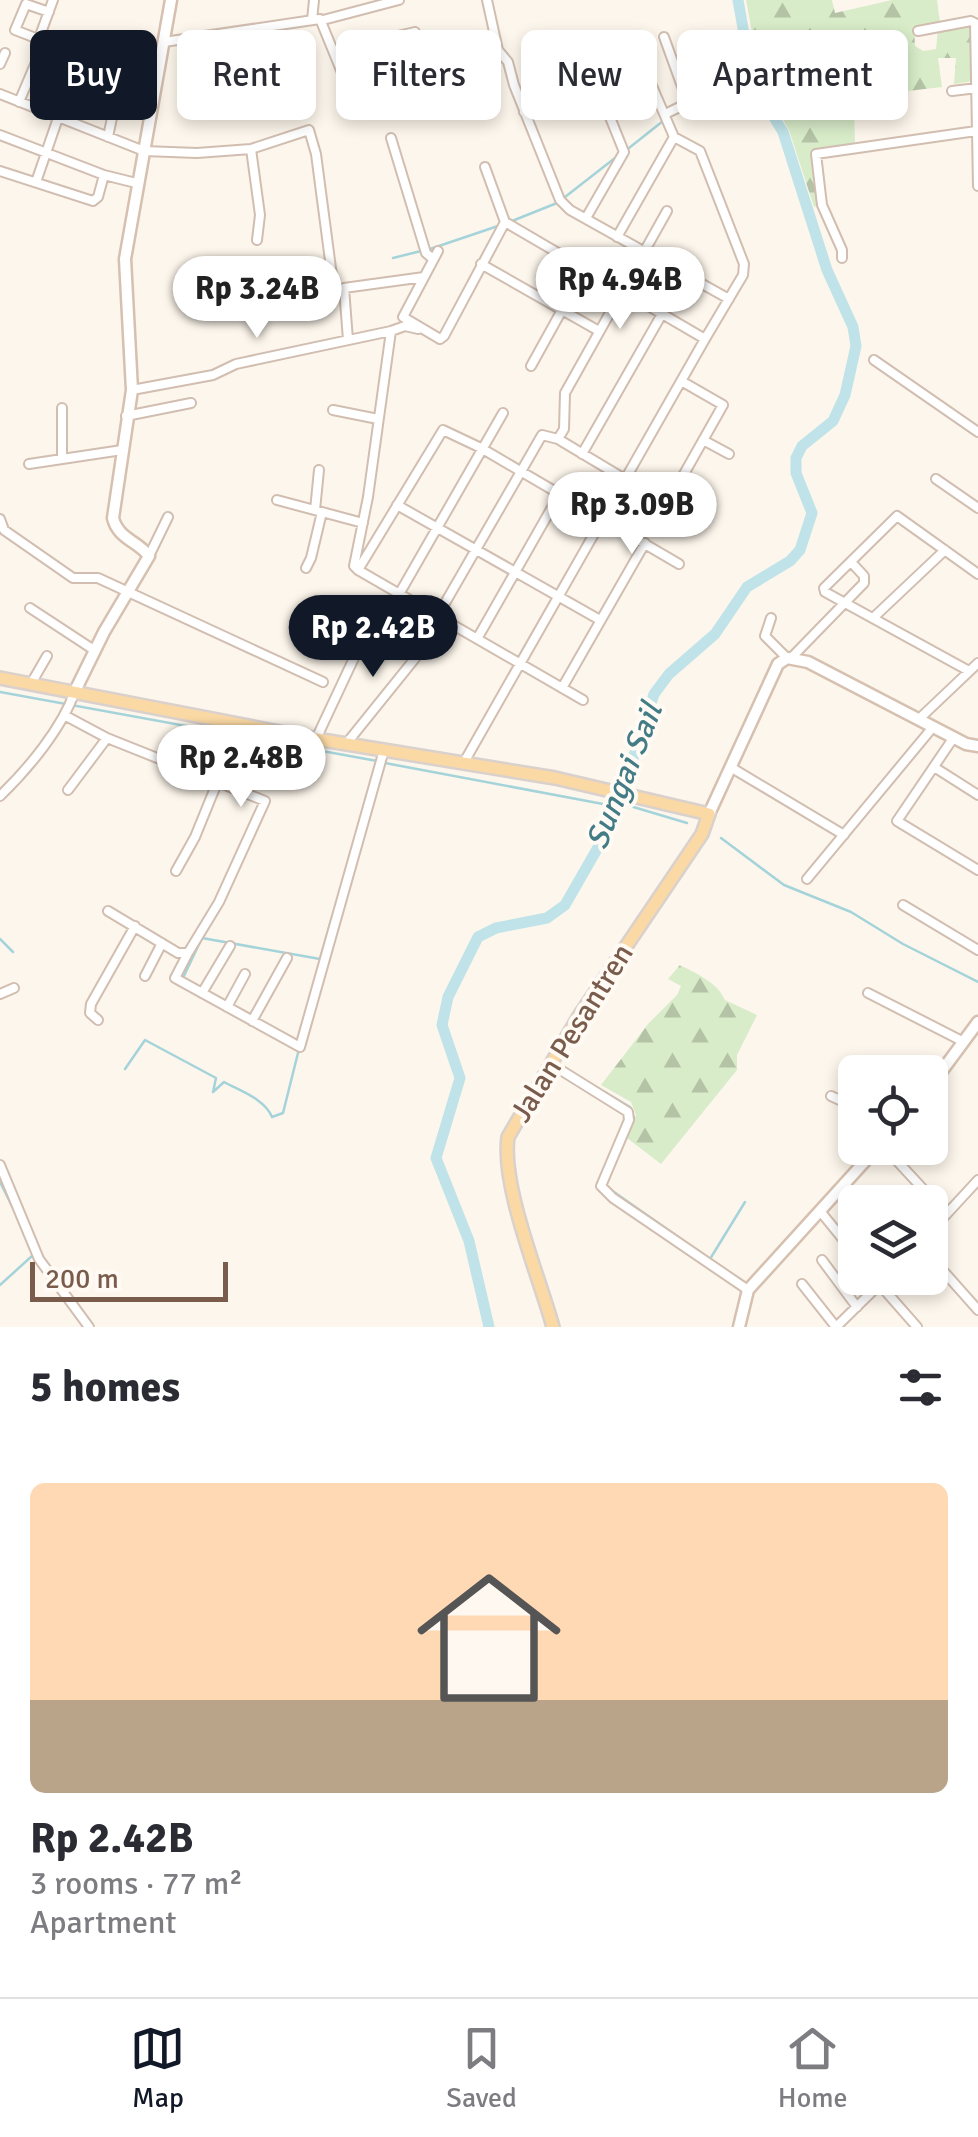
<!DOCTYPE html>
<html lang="en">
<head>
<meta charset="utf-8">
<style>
	:root { --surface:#fff; --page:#f2f2f3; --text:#2b2b33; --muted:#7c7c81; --line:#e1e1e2; --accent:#111827 }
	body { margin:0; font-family:Signika,sans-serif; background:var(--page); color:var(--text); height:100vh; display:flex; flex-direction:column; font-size:38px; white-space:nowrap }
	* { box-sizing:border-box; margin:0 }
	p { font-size:32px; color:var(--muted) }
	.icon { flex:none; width:55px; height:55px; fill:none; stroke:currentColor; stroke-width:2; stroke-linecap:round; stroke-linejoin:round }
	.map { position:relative; height:1327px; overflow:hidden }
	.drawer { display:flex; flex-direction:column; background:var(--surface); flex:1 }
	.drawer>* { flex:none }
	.banner { position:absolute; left:30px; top:30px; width:920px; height:90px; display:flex; gap:20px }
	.tools { position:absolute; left:838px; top:1055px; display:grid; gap:20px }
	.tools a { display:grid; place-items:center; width:110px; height:110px; border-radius:15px; background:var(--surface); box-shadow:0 5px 15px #0003; font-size:50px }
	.scale { position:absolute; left:30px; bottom:25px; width:198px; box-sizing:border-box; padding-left:10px; border:5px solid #7a5c4d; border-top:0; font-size:28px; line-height:35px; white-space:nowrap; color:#7a5c4d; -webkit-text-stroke:8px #fffaf3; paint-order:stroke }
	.price { position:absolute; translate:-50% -85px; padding:0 22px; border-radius:35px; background:#fff; color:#222; font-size:32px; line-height:65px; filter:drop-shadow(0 2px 5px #0008) }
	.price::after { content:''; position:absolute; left:50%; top:60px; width:30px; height:22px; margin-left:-15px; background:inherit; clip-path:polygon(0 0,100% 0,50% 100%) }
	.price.current { background:var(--accent); color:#fff }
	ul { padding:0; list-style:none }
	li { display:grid; align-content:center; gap:20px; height:530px; padding:0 30px }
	li span { display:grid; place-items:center; height:310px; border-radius:15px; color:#555 }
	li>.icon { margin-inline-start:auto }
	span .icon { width:180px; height:180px; fill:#fffc; stroke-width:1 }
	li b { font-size:42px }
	h2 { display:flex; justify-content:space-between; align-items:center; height:120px; padding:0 30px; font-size:42px }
	.chip { padding:0 35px; border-radius:15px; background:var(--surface); box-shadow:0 5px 15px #0003; font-size:35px; line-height:90px }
	.chip.current { background:var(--accent); color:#fff }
	.menu { display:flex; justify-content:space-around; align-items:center; height:140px; border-top:2px solid var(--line); background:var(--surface); font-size:28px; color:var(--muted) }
	.menu a { display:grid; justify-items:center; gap:5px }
	.menu .current { color:var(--accent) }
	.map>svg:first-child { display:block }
	.grass { fill:url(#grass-dots) }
	.forest { fill:url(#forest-firs) }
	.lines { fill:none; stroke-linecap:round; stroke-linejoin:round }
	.stream { stroke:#a5d3da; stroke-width:2.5 }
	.river { stroke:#bfe3e8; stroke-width:11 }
	.street-casing { stroke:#d1beb0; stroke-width:12 }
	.secondary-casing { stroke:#d6c0b0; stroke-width:15 }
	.primary-casing { stroke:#dad1cd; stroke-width:16 }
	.street { stroke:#fff; stroke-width:8 }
	.secondary { stroke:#fff; stroke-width:10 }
	.primary { stroke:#fbd9a5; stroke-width:11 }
	.labels { text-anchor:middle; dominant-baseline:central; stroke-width:8; stroke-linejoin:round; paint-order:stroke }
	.street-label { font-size:30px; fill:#7a5c4d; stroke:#fffaf3 }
	.water-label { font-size:32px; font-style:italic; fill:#437c86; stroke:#fffaf3 }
</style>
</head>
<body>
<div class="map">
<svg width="978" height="1327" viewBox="0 0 978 1327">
	<defs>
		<pattern id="grass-dots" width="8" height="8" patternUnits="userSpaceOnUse" patternTransform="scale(2.5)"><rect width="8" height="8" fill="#d8ecc9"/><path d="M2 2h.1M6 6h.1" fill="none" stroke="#b4c2a5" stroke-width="1.8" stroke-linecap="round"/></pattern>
		<pattern id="forest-firs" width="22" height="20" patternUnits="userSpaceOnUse" patternTransform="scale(2.5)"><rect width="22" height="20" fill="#d8ecc9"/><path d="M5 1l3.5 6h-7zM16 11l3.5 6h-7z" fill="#b4c2a5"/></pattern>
	</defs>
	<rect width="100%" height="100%" fill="#fdf6ec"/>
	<!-- grass -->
	<path class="grass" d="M852 80 854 107 849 112 818 104 797 127 786 103 788 98 813 88 817 95 827 99 840 94Z"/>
	<!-- forest -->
	<path class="forest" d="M746 0H832L835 13 892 0H937L940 23 914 28 915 46 923 51 936 49 938 29 972 23 974 81 954 84 956 58H938L942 87 899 92 879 87 875 66C854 73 847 91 827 99L817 95 812 88 805 89 795 98H788L786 103 795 114 797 126 818 104 849 112 854 107 855 144 816 151 820 205 814 207 789 130 761 82Z
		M680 965C697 974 717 982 725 1000L757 1015 737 1055V1070L661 1164 627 1138 636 1115 631 1102 601 1085 648 1024 677 995 681 986 668 979Z"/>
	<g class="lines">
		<!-- stream -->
		<path class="stream" d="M669 116 755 76
			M629 148 663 121
			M565 197 615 158
			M512 221 557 203
			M430 249 498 226
			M393 258 421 251
			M0 692 377 761
			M385 763 603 804 630 806 687 823
			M357 830 362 814
			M721 838 784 885 851 912 903 944 978 982
			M0 939 13 952
			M183 978 202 938 320 959 332 917
			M125 1069 145 1040 216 1078 213 1092 224 1082C240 1091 265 1099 272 1117L283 1113 298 1053
			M571 1072 630 1107 634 1118 627 1133
			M0 1182 18 1218
			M604 1185 704 1255
			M710 1259 745 1202
			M0 1285 32 1256"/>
		<!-- river -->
		<path class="river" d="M489 1327 469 1241 436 1158 460 1078 442 1025 448 997 478 937 496 928 547 918 565 905 612 823 654 694 669 674 715 634 747 587 790 561 800 550 812 513 796 473V458L802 446 833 421 845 395 856 346 853 327 827 270 783 132 764 101 747 51 738 0"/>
		<defs>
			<path id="street" d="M487 0 498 50 508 62 514 85 560 200 570 210 729 299
				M49 12 26 4 15 30 154 84
				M312 20 314 0
				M323 20 399 0
				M918 31 971 21 975 23 978 186
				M664 37 688 103 665 114
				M38 41 53 0
				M164 42 320 19 345 80 427 65
				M336 50 415 32
				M637 51 674 137 700 151 744 264 743 275 705 339
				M0 64 5 53
				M952 91 977 88
				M0 94 144 151 197 153 251 149 309 130 316 154 334 291 344 289
				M19 102 36 62
				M524 112 550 97 586 68 591 70 624 152 586 218
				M0 135 104 175 136 183
				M108 137 118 89
				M391 138 426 253 433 259
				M251 149 260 215 257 240
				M485 167 505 222
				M0 171 93 201 98 197 104 175
				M36 182 58 118
				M617 237 674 137
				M438 251 403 317 440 339 444 336 505 222
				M842 258V250L822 205 816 154 976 131
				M481 264 599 331
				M348 340 344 288 424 277
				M874 360 978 432
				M531 366 562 310
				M132 390 213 375 236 364 391 331
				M62 408V458
				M333 410 378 419
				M126 416 191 403
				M558 439 564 429 565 393 667 211
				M703 440 729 454
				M582 454 662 314
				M29 464 122 450
				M936 479 978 508
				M277 500 363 523
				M667 504 723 405 683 382
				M397 505 600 620
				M315 510 319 470
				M0 519 4 530 73 578H98L323 682
				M149 556 168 517
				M306 568 311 558 322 512
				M358 570 443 430 481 448 679 564
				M358 570 354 566 368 497 391 331 405 326 418 329
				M358 570 583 700
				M398 596 503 413
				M30 608 94 650
				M437 617 542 435 558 439 698 523
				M771 618 765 636 787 658
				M873 618 945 550
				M477 639 559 495
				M792 657 864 583V576L851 562
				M969 671 825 592 824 588 897 516 978 574
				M32 682 47 656
				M562 688 645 543
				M64 715 107 738 265 801 219 902 188 953H178L108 911
				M919 719 978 663
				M954 737 897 821 978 870
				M316 739 354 658
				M346 744 429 641
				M463 764 705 339 505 222
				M934 767 978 795
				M732 768 844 835
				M68 790 107 738
				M0 796C29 768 62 728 75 691
				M176 871 195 837 217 783
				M807 879 933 727
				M903 905 978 950
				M188 953 175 978 300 1047 384 750
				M145 976 162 943
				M202 993 230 946
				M868 993 964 1042
				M0 994 14 988
				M227 1007 245 974
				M98 1020 90 1013 91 1004 135 926
				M252 1021 287 958
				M551 1064 628 1112 629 1120 601 1186 613 1198 748 1290
				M831 1096 855 1107
				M885 1148 924 1190
				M0 1165 39 1259 89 1327
				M844 1183 860 1202
				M820 1211 855 1254
				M930 1232 978 1180
				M930 1256 978 1310
				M822 1260 857 1307
				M874 1278 917 1327
				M802 1284 836 1327
				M836 1327 886 1278"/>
			<path id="secondary" d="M75 691 104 632 149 556C138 541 118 539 113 518L132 390 125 259 171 0
				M709 814 778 664 787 658 808 662 966 744 978 746
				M930 1087 978 1022
				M739 1327 748 1290 877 1148"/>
			<path id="primary" d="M0 678 316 739 555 778 709 814 702 834 579 1016 508 1137C501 1186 539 1276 553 1327"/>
		</defs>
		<!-- street casing -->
		<use href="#street" class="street-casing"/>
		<!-- secondary casing -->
		<use href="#secondary" class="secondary-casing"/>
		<!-- primary casing -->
		<use href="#primary" class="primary-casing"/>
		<!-- street -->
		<use href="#street" class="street"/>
		<!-- secondary -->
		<use href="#secondary" class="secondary"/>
		<!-- primary -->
		<use href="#primary" class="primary"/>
	</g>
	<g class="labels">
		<!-- street labels -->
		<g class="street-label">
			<text transform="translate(572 1033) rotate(-58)">Jalan Pesantren</text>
		</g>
		<!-- water labels -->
		<g class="water-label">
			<text transform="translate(624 776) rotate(-68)">Sungai Sail</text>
		</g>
	</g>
</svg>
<div class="tools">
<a><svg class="icon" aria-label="locate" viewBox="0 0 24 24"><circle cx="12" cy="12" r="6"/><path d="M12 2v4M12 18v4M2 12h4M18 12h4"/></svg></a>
<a><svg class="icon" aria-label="layers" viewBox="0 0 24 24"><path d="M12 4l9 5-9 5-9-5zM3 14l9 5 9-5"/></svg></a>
</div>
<div class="scale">200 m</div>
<b class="price" style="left:620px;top:332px">Rp 4.94B</b>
<b class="price" style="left:257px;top:341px">Rp 3.24B</b>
<b class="price" style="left:632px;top:557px">Rp 3.09B</b>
<b class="price current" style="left:373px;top:680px">Rp 2.42B</b>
<b class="price" style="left:241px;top:810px">Rp 2.48B</b>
<div class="banner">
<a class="chip current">Buy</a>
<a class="chip">Rent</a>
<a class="chip">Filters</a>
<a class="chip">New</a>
<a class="chip">Apartment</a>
</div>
</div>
<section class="drawer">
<h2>5 homes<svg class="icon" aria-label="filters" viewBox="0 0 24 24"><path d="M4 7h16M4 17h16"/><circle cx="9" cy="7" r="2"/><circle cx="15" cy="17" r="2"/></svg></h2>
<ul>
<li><span style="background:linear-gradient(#ffd9b3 70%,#b9a48a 0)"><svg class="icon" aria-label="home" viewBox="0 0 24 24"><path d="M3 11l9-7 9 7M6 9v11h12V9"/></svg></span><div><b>Rp 2.42B</b><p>3 rooms · 77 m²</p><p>Apartment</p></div></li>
</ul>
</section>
<nav class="menu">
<a class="current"><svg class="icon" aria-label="map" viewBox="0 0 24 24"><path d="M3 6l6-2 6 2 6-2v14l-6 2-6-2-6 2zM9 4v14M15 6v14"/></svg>Map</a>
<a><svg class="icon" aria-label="saved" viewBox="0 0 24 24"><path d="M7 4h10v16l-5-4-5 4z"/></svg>Saved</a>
<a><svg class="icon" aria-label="home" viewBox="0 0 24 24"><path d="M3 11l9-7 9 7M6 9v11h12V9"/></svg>Home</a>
</nav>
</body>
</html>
